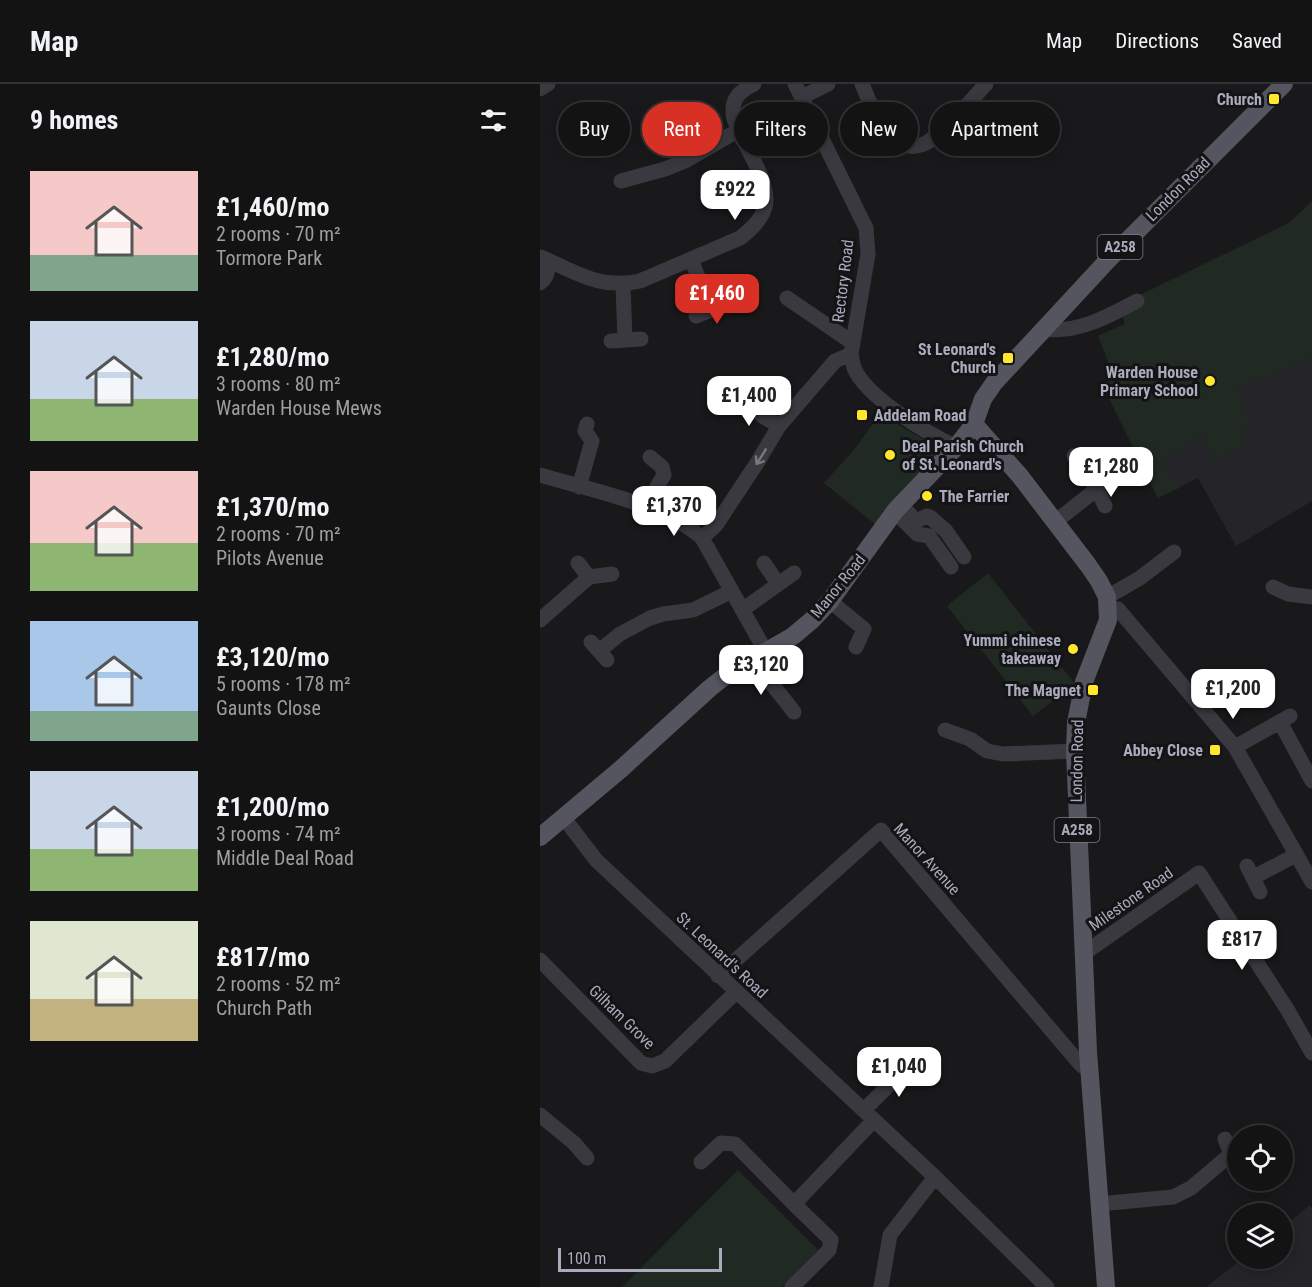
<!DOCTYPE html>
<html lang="en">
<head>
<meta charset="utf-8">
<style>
	:root { --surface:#131314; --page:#202022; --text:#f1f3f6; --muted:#9d9ea0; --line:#323234; --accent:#d93025 }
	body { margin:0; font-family:"Roboto Condensed",sans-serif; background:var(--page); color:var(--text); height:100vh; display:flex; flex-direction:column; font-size:22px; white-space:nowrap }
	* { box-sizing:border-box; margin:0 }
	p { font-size:20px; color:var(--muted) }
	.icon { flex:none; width:33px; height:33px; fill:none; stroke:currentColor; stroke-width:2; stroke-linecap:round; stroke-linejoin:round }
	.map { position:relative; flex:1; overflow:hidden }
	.details { display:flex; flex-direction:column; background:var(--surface); width:540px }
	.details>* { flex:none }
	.top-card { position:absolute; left:18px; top:18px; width:570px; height:54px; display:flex; gap:12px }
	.fabs { position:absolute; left:687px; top:1041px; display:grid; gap:12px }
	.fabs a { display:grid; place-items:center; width:66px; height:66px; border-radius:50%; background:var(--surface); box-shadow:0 3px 15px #0003,0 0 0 2px var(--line); font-size:30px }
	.scale { position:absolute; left:18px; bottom:15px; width:164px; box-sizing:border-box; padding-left:6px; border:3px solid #aaabbc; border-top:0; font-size:16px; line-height:21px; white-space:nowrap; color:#aaabbc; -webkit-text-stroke:4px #141316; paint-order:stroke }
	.price { position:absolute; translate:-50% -51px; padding:0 14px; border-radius:12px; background:#fff; color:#222; font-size:20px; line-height:39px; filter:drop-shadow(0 2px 3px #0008) }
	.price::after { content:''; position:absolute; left:50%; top:36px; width:18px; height:14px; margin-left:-9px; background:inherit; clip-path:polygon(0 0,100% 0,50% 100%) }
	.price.active { background:var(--accent); color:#fff }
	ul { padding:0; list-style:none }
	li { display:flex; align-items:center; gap:18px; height:150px; padding:0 30px }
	li span { display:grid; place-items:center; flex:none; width:168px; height:120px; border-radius:0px; color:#555 }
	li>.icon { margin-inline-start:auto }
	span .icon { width:72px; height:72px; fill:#fffc; stroke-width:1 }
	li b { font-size:26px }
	h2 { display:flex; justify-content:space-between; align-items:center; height:72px; padding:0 30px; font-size:26px }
	.tag { padding:0 21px; border-radius:27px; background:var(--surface); box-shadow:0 3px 15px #0003,0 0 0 2px var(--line); font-size:21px; line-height:54px }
	.tag.active { background:var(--accent); color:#fff }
	header { display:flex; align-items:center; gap:36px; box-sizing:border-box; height:84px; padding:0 30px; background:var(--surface); border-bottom:2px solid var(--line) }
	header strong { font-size:28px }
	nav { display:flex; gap:33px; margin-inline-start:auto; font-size:21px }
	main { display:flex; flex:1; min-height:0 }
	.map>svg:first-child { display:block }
	.built { fill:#252428 }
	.green { fill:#202a23 }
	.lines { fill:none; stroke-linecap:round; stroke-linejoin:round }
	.minor { stroke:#3a3940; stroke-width:15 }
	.major { stroke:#555560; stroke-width:18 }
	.oneway { stroke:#787884 }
	.poi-dot { fill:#fee72d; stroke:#141316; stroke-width:2 }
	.labels { text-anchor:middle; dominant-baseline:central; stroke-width:6; stroke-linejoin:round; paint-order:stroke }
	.shield { fill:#141316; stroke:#7d7d8a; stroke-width:1.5 }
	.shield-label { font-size:15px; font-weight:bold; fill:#aaabbc }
	.poi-label { font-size:16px; font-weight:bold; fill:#aaabbc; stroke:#141316; text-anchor:end }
	.street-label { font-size:16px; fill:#aaabbc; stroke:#141316 }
</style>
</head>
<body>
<header>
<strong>Map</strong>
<nav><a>Map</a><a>Directions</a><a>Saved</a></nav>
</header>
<main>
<section class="details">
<h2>9 homes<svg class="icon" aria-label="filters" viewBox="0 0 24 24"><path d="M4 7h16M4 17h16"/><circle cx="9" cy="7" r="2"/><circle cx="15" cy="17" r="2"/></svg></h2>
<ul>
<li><span style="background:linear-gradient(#f6c9c9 70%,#7fa58c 0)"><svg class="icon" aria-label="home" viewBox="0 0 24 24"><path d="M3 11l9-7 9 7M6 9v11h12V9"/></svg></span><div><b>£1,460/mo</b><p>2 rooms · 70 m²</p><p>Tormore Park</p></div></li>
<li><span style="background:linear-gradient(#c9d6e8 65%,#8fb573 0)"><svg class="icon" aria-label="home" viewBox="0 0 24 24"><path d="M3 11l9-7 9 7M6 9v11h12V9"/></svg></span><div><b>£1,280/mo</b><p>3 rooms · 80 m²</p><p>Warden House Mews</p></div></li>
<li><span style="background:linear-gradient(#f6c9c9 60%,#8fb573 0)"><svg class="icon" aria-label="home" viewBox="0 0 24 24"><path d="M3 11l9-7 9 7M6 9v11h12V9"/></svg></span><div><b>£1,370/mo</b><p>2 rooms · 70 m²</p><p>Pilots Avenue</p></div></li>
<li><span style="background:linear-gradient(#a9c7e8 75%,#7fa58c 0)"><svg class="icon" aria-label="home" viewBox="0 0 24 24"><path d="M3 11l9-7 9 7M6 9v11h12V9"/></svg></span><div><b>£3,120/mo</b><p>5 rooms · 178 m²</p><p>Gaunts Close</p></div></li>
<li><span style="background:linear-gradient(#c9d6e8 65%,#8fb573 0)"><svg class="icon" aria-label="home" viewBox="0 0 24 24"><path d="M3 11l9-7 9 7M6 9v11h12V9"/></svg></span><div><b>£1,200/mo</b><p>3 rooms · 74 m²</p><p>Middle Deal Road</p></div></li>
<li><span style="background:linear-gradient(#dfe7d0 65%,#c2b280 0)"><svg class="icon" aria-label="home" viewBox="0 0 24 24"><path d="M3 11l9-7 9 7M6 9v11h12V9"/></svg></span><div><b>£817/mo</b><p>2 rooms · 52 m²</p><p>Church Path</p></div></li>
</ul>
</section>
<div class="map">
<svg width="772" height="1203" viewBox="0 0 772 1203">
	<rect width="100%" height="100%" fill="#19191b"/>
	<!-- built -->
	<path class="built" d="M772 173V417L696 462 658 394 618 414 563 302 574 292 558 252 585 240 579 221Z
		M770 1121 772 1124V1203H666L702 1175 742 1174 743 1143Z"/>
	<!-- green -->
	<path class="green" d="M772 117V274L697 305 712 341 701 347 708 362 674 377 663 352 622 375 639 404 618 414 563 302 574 292 558 252 585 240 579 221 749 139Z
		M347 334 403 367 337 442 284 399 317 362 334 338Z
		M448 489 535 600 493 632 407 522Z
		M198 1086 278 1166 242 1203H82Z"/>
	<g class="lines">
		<!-- minor -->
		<path class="minor" d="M255 0 326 144 328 170 311 270C312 275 313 280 314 284 327 314 387 349 416 363
			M322 0C329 16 336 37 347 50 355 60 369 65 381 61 397 57 433 14 446 0
			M0 5 8 0
			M262 13 288 0
			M81 97 125 85 145 77 199 46
			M0 173C10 180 10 191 0 199
			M1 173C35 188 61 206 100 197L200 154C233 129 231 112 214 77 207 63 200 49 194 35 190 16 198 8 214 0
			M151 175 171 226
			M83 201 85 256
			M247 214 313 259
			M156 232 186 220
			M502 245C537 250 567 233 597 217
			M71 257 101 255
			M202 314 224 333 239 342
			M0 391C49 406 124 420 162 454L226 568
			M39 403 52 357 45 347 47 340
			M557 405 565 422
			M361 421 376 437 387 432 390 433 406 447 424 473
			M105 423 124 391 122 383 110 373
			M361 434 377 450 389 452 411 483
			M515 438 557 405 534 372
			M162 454 176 441 217 379 239 342 295 277 311 270
			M38 479 49 493
			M224 479 238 500
			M733 503 748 510 772 513
			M567 513 600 494 634 468
			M290 517 324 545 316 563
			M568 524 578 525 695 663 772 798
			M202 526 254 489
			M0 536 49 493 72 490
			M51 558 67 576
			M59 567 80 550 110 534 123 530 153 526 192 507
			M213 576 254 628
			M740 638 772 697
			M405 646 430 655 447 667 463 670 535 667
			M695 663 750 632
			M24 734 56 776 395 1093 507 1203
			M707 782 720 808
			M714 793 756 771
			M543 870 659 789 747 925 772 969
			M0 876 101 979 112 982 125 977 196 908
			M178 892 341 746 540 980 550 987
			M324 1026 371 979
			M0 1031 34 1059 47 1074
			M685 1055 691 1070 698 1073
			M161 1078 181 1059 195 1060 254 1120
			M559 1120 633 1113 651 1104 691 1070
			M252 1203 289 1166 291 1156 254 1120 334 1036
			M341 1203 350 1151 395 1093"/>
		<!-- major -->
		<path class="major" d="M434 340 480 392 548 481 559 497 567 513 568 536 544 598 536 639 535 667 548 968 566 1203
			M0 753 81 685 170 604 189 589 253 552 272 536 290 517 355 427 416 363 434 340 443 315 454 299 568 176 744 0"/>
	</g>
	<!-- one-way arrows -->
	<defs><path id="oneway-shaft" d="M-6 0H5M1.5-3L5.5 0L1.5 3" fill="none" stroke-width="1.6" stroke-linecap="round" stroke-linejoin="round" transform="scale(1.5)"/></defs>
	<use class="oneway" href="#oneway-shaft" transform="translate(221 373) rotate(122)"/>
	<!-- markers -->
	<g class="poi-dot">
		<rect x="728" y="9" width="12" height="12" rx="3"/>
		<rect x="462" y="268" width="12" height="12" rx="3"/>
		<circle cx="670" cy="297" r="6"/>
		<rect x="316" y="325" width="12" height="12" rx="3"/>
		<circle cx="350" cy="371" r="6"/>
		<circle cx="387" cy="412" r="6"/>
		<circle cx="533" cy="565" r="6"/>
		<rect x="547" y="600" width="12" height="12" rx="3"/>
		<rect x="669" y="660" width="12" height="12" rx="3"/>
	</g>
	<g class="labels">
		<!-- shield labels -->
		<g class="shield">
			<rect x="557.5" y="151" width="45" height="24" rx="4.5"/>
			<rect x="514.5" y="734" width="45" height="24" rx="4.5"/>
		</g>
		<g class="shield-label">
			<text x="580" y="163">A258</text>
			<text x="537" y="746">A258</text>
		</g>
		<!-- poi labels -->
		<g class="poi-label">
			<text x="722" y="15">Church</text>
			<text x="456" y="265">St Leonard's<tspan x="456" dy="18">Church</tspan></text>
			<text x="658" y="288">Warden House<tspan x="658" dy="18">Primary School</tspan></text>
			<text x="334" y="331" text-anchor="start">Addelam Road</text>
			<text x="362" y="362" text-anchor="start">Deal Parish Church<tspan x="362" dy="18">of St. Leonard's</tspan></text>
			<text x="399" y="412" text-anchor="start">The Farrier</text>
			<text x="521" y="556">Yummi chinese<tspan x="521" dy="18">takeaway</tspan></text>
			<text x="541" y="606">The Magnet</text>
			<text x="663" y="666">Abbey Close</text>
		</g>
		<!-- street labels -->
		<g class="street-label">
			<text transform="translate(638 105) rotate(-45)">London Road</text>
			<text transform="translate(303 197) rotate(-83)">Rectory Road</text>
			<text transform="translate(298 502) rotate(-51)">Manor Road</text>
			<text transform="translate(537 677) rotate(-89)">London Road</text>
			<text transform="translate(387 775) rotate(48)">Manor Avenue</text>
			<text transform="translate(591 815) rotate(-35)">Milestone Road</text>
			<text transform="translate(182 871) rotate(43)">St. Leonard's Road</text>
			<text transform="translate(82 933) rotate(44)">Gilham Grove</text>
		</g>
	</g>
</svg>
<div class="fabs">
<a><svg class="icon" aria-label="locate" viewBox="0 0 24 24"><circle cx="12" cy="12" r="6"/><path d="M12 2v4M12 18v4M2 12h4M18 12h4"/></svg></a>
<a><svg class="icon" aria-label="layers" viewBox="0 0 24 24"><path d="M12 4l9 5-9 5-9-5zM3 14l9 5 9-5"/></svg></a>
</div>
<div class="scale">100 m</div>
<b class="price" style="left:195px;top:137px">£922</b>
<b class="price active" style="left:177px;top:241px">£1,460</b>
<b class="price" style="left:209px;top:343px">£1,400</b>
<b class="price" style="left:571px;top:414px">£1,280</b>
<b class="price" style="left:134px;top:453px">£1,370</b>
<b class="price" style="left:221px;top:612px">£3,120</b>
<b class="price" style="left:693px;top:636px">£1,200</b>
<b class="price" style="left:702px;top:887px">£817</b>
<b class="price" style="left:359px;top:1014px">£1,040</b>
<div class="top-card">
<a class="tag">Buy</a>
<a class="tag active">Rent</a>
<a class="tag">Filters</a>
<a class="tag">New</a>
<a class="tag">Apartment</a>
</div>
</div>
</main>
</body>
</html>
